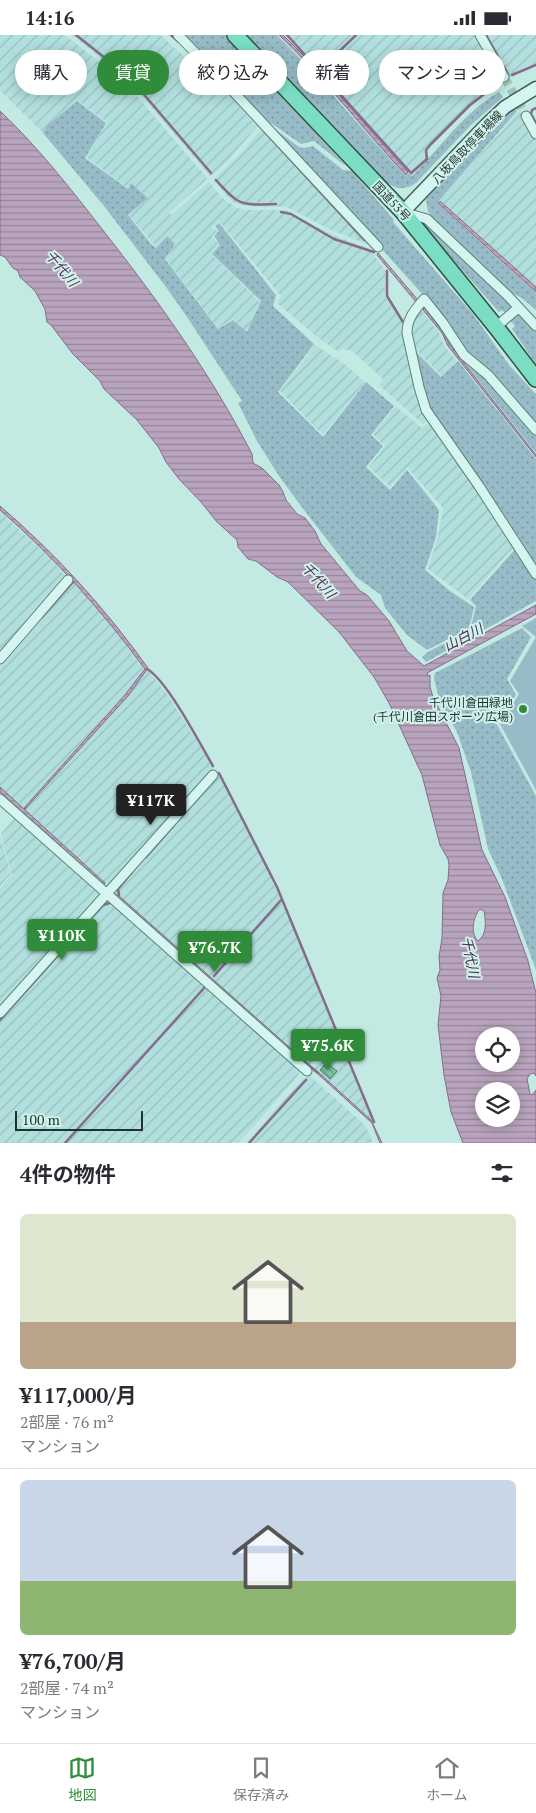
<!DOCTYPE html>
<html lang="ja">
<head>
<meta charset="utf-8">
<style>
	:root { --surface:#fff; --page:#f7f7f7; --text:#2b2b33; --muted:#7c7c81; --line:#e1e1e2; --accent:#308c3a }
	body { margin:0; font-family:"PT Serif","Noto Sans JP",serif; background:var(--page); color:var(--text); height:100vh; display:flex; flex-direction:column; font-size:19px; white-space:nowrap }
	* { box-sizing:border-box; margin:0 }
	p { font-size:16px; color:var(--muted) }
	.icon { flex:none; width:28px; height:28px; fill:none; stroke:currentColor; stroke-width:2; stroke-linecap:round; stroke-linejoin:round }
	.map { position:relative; height:1108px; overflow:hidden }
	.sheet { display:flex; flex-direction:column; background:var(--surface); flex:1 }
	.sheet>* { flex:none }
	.banner { position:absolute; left:15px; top:15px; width:506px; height:45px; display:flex; gap:10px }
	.tools { position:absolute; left:475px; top:992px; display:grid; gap:10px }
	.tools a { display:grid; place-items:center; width:45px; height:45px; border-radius:50%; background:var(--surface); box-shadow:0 2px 12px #0003; font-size:25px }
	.scale { position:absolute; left:15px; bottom:12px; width:128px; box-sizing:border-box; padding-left:5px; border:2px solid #1e332b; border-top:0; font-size:14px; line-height:18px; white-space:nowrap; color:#1e332b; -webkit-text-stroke:4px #d1f2ec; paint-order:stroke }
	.price { position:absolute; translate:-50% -42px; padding:0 11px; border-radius:5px; background:var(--accent); color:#fff; font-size:16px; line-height:32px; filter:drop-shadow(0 1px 2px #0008) }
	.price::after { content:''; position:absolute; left:50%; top:30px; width:15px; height:11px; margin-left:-8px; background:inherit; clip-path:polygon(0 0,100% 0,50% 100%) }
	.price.active { background:#222; color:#fff }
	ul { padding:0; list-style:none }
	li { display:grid; align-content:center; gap:10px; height:265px; padding:0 20px }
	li+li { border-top:1px solid var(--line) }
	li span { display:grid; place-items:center; height:155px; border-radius:8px; color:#555 }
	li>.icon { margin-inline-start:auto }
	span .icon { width:90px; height:90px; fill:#fffc; stroke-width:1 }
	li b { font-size:21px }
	h2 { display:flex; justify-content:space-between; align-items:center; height:60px; padding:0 20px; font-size:21px }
	.tag { padding:0 18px; border-radius:22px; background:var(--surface); box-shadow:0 2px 12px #0003; font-size:18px; line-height:45px }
	.tag.active { background:var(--accent); color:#fff }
	.status { display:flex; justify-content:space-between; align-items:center; height:35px; padding:0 25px; background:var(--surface); direction:ltr }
	.status svg { height:14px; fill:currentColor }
	.menu { display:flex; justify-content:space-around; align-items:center; height:70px; border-top:1px solid var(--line); background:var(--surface); font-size:14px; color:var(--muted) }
	.menu a { display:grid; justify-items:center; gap:2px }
	.menu .active { color:var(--accent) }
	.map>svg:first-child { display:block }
	.farmland { fill:url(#farmland-furrows) }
	.grass { fill:url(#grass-dots) }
	.pitch { fill:#97bcc7 }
	.water { fill:url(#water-rules); stroke:#866c8a; fill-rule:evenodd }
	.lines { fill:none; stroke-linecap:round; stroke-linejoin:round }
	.stream { stroke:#866c8a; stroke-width:2.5 }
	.building { fill:url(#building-back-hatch); stroke:#437f62 }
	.minor-tunnel { stroke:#a1c5be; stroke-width:9; stroke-dasharray:9 4.5; stroke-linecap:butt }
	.minor-casing { stroke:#5b8274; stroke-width:11 }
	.secondary-casing { stroke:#3e6456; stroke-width:15 }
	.trunk-casing { stroke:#2f5042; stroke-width:18 }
	.minor { stroke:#d5f6f0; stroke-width:9 }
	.secondary { stroke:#d5f6f0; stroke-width:12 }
	.trunk { stroke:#7bdec4; stroke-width:15 }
	.poi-dot { fill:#308c3a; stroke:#d1f2ec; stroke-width:2 }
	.labels { text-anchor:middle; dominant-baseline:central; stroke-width:4; stroke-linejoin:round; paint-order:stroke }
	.street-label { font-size:12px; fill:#1e332b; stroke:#d1f2ec }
	.poi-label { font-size:12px; fill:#1e332b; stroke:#d1f2ec; text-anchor:end }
	.water-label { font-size:14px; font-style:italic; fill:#522e50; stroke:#d1f2ec }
</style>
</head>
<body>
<div class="status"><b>14:16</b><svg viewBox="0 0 49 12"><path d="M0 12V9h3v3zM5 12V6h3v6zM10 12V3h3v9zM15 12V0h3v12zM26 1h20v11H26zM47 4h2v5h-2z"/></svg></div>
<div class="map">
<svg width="536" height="1108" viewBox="0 0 536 1108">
	<defs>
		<pattern id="farmland-furrows" width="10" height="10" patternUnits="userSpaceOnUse" patternTransform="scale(1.25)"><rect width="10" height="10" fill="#b1dfdd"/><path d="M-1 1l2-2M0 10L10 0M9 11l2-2" fill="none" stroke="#98c0be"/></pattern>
		<pattern id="grass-dots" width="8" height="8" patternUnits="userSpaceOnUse" patternTransform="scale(1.25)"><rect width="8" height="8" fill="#97bcc7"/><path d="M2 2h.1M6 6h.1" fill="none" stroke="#7b99a2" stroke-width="1.8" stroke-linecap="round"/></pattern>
		<pattern id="water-rules" width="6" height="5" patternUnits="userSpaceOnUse" patternTransform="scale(1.25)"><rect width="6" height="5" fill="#b9a4bd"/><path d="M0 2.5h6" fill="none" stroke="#96869a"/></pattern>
		<pattern id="building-back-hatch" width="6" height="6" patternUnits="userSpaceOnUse" patternTransform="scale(1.25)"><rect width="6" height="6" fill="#7bc5a3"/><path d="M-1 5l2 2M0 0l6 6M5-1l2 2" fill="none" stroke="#64a185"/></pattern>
	</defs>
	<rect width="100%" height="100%" fill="#c2eae3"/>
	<!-- farmland -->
	<path class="farmland" d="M0 0H65L125 47 207 143 205 146 169 178 171 180 209 147 222 163 237 173 247 175H282L288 176 328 198 375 216V222L386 236 385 261 402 287 401 293 406 304 428 384 423 389 379 350 383 344 352 316 342 314 339 317 316 301 277 268 281 261 219 186 212 192 217 196 212 201 219 210 211 219 180 189 260 267 247 297 233 284 218 293 166 224 175 209 167 201 156 212 129 180 148 162 131 148 128 153 86 122 107 87 77 65 46 91 42 97 0 55Z
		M72 0H160L188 25 208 37 255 89 258 87 260 88 228 126 210 141 129 46Z
		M285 0H477L503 48 472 70 454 88 427 116 429 124 412 140 359 83 308 24Z
		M484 0H536V31L509 42Z
		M518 77 522 78 536 106V252L440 165Z
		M262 93 370 209 369 210 331 195 287 172 246 171 234 168 226 160 213 145 243 116Z
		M420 273 439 298 445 312 457 326 442 341 413 312 410 298 413 281Z
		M315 310 343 328 365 347 323 400 280 356Z
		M395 371 422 393 430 386 481 457 514 512 468 564 428 534 438 501 443 473 408 433 390 452 369 432 385 411 373 399Z
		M0 477 52 525 66 542 0 619Z
		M71 545 95 570 144 634 150 638 167 659 214 733 107 851 0 758V627Z
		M219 738 265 828 290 885 336 998 309 1031 114 859 116 853Z
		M15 782 99 858 98 861 0 973V853L12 840 1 799Z
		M0 801 11 839 0 851Z
		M103 866H110L299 1032 300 1036 297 1042 239 1108H0V983Z
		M338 1003 372 1084 369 1086 312 1035Z
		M310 1041 366 1091 373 1108H246L303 1044Z"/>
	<!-- grass -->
	<path class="grass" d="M180 0H226L345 130H344L314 106 301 109 258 79Z
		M247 0H277C323 45 361 95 406 141L409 138 412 141C440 113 464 77 499 57L503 62 470 91 416 148C410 152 402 155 395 152 381 146 361 121 350 109 315 74 281 37 247 0Z
		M77 66 106 88 85 123 128 154 131 148 148 163 128 180 151 209 156 213 167 201 175 209 165 224 218 294 233 285 247 297 261 266 212 219 220 210 214 201 219 196 215 191 219 188 276 260 273 271 314 309 278 357 323 402 366 347 394 371 371 400 383 411 366 432 390 455 407 435 439 475 436 502 425 535 450 556 474 572 469 594 427 615 407 600 385 573 381 560 356 542 301 471 279 441 257 406 238 368 242 366 187 282 166 252 104 171 43 98 46 91Z
		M509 72 517 76 437 168 536 258V275L522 263 507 256 441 195 428 176 426 164 473 115Z
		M271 91 299 112 304 113 313 111 343 135 352 136 394 185 393 187 473 279 509 330 533 356 536 359V392L474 328 433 271Z
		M426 187 514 272 507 280 502 275 499 277 422 190Z
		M518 277 536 296V329L512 294 515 291 509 284Z
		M443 295 536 397V418L451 310Z
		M413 314 441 342 458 326 536 424V532L428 372Z
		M515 514 536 543V566L426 627 422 622 428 617 470 595 476 571 470 565Z
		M522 593 531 602 507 644 516 660 496 688 536 761V935L502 844 488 814 471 737 457 697 440 667 434 644 435 638Z"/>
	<!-- pitch -->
	<path class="pitch" d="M536 583V755L500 689 519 659 510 646 536 602 522 591Z"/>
	<!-- water -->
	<path class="water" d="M279 0H283L307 24 408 137 406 140C362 94 325 43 279 0Z
		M0 76C38 112 70 153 102 194 157 264 211 339 252 419L253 428 262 433 279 450 283 457 286 465 297 479 305 483 315 496 321 509 360 556 367 560 389 586 407 616 424 631 536 570V579L427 638 428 641 430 640V652L433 662 459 713 482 815 505 862 528 926 536 958V1041L534 1038 530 1039 527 1044 530 1059 532 1060 536 1055V1108H463L451 1077 444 1040 438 990 441 961 437 943 440 935 439 922 442 903 443 858 448 845 449 830 448 824 440 810 422 740 389 668 374 642 339 597 288 547 277 542 256 526 248 524 238 512 237 505 217 487 201 467 179 444 166 427 159 413 137 385 104 354 100 346 73 319 51 290 47 287 45 274 35 256 20 242 18 236 13 233 5 222 0 220ZM480 874 484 876C486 886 487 900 478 906 470 898 473 882 480 874ZM484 1001H511V1029H484ZM484 1056H511V1084H484Z
		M264 93 367 204 364 206 263 96Z
		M440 166 536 252V257L438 168Z
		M378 218 418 265 416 267 377 220Z
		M424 272 443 297 450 310 536 420V422L448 311 442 298 423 275Z
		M0 471C56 519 105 573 148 633L128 661 25 774 24 773 124 661 145 634C102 576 55 523 0 475Z
		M0 752 105 848 104 850 0 757Z
		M115 860H118L306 1027 305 1029Z
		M317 1036 371 1085 382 1108H380L372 1088 316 1037Z"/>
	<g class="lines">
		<!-- stream -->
		<path class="stream" d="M76 0 129 42 211 138
			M171 0 179 7
			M287 0 411 138 427 124 426 115 431 109 470 70 500 47
			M486 0 508 39
			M320 35 356 0
			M512 40 536 30
			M536 73 532 75 531 79 536 88
			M216 145C240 172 241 170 276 169
			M281 177 291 179 334 204 374 217
			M387 236V261L403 287
			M42 582 73 547
			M147 634C167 645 200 709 213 731
			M219 738 277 852 374 1087
			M146 822 174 790
			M119 860 118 854 132 837
			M214 941 282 864
			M0 985 103 870 110 868
			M305 1027 318 1038
			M65 1108 205 952
			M249 1108 306 1045"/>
	</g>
	<!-- building -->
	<path class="building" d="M326 1028 337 1036 330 1044 320 1035Z"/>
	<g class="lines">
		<!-- minor-tunnel -->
		<path class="minor-tunnel" d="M504 42 526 81"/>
		<defs>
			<path id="minor" d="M178 0 229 52 378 212
				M480 0 504 42
				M526 81 536 99
				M406 178 427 184 508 261 536 291
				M496 292 518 273
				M536 395 488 340 464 320 443 288 424 264C415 275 407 283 407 298L419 352 426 375 479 451 536 539
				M0 624 68 545
				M0 764 307 1036
				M0 978 213 740"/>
			<path id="secondary" d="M403 177 486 90 505 72 536 53"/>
			<path id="trunk" d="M235 0 403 177 496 292 536 344"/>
		</defs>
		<!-- minor casing -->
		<use href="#minor" class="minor-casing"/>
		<!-- secondary casing -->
		<use href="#secondary" class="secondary-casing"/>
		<!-- trunk casing -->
		<use href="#trunk" class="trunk-casing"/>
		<!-- minor -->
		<use href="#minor" class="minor"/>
		<!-- secondary -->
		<use href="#secondary" class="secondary"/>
		<!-- trunk -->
		<use href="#trunk" class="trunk"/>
	</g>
	<!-- markers -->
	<circle class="poi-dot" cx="523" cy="674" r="5"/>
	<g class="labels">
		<!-- street labels -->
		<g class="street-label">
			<text transform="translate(467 112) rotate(-46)">八坂鳥取停車場線</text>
			<text transform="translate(392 166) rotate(47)">国道53号</text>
		</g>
		<!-- poi labels -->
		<g class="poi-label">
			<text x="513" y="667">千代川倉田緑地<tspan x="513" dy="14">(千代川倉田スポーツ広場)</tspan></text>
		</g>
		<!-- water labels -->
		<g class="water-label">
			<text transform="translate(62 233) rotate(50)">千代川</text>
			<text transform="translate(319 545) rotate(48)">千代川</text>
			<text transform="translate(463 602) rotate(-28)">山白川</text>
			<text transform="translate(471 922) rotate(79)">千代川</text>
		</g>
	</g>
</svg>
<div class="tools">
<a><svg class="icon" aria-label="locate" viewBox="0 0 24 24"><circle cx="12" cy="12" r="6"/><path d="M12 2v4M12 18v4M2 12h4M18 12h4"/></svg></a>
<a><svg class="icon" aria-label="layers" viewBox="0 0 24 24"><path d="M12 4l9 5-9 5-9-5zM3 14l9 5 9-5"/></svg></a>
</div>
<div class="scale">100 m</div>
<b class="price active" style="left:151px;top:791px">¥117K</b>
<b class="price" style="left:62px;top:926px">¥110K</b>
<b class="price" style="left:215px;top:938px">¥76.7K</b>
<b class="price" style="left:328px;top:1036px">¥75.6K</b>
<div class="banner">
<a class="tag">購入</a>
<a class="tag active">賃貸</a>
<a class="tag">絞り込み</a>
<a class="tag">新着</a>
<a class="tag">マンション</a>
</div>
</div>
<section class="sheet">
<h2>4件の物件<svg class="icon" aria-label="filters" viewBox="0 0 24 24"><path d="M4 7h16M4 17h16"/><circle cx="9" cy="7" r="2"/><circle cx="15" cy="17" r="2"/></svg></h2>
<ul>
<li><span style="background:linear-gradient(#dfe7d0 70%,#b9a48a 0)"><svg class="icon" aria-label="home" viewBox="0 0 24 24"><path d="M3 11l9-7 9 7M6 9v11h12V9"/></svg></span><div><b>¥117,000/月</b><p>2部屋 · 76 m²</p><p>マンション</p></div></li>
<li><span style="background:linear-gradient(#c9d6e8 65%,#8fb573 0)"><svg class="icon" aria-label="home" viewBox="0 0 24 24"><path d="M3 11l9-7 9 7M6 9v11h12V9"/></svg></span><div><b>¥76,700/月</b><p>2部屋 · 74 m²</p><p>マンション</p></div></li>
</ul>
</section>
<nav class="menu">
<a class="active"><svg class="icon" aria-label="map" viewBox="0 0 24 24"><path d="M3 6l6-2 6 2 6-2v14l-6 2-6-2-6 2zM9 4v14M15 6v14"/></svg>地図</a>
<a><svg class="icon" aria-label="saved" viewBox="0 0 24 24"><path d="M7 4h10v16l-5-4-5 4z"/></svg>保存済み</a>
<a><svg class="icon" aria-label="home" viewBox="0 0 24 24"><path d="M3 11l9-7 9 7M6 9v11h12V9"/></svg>ホーム</a>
</nav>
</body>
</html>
